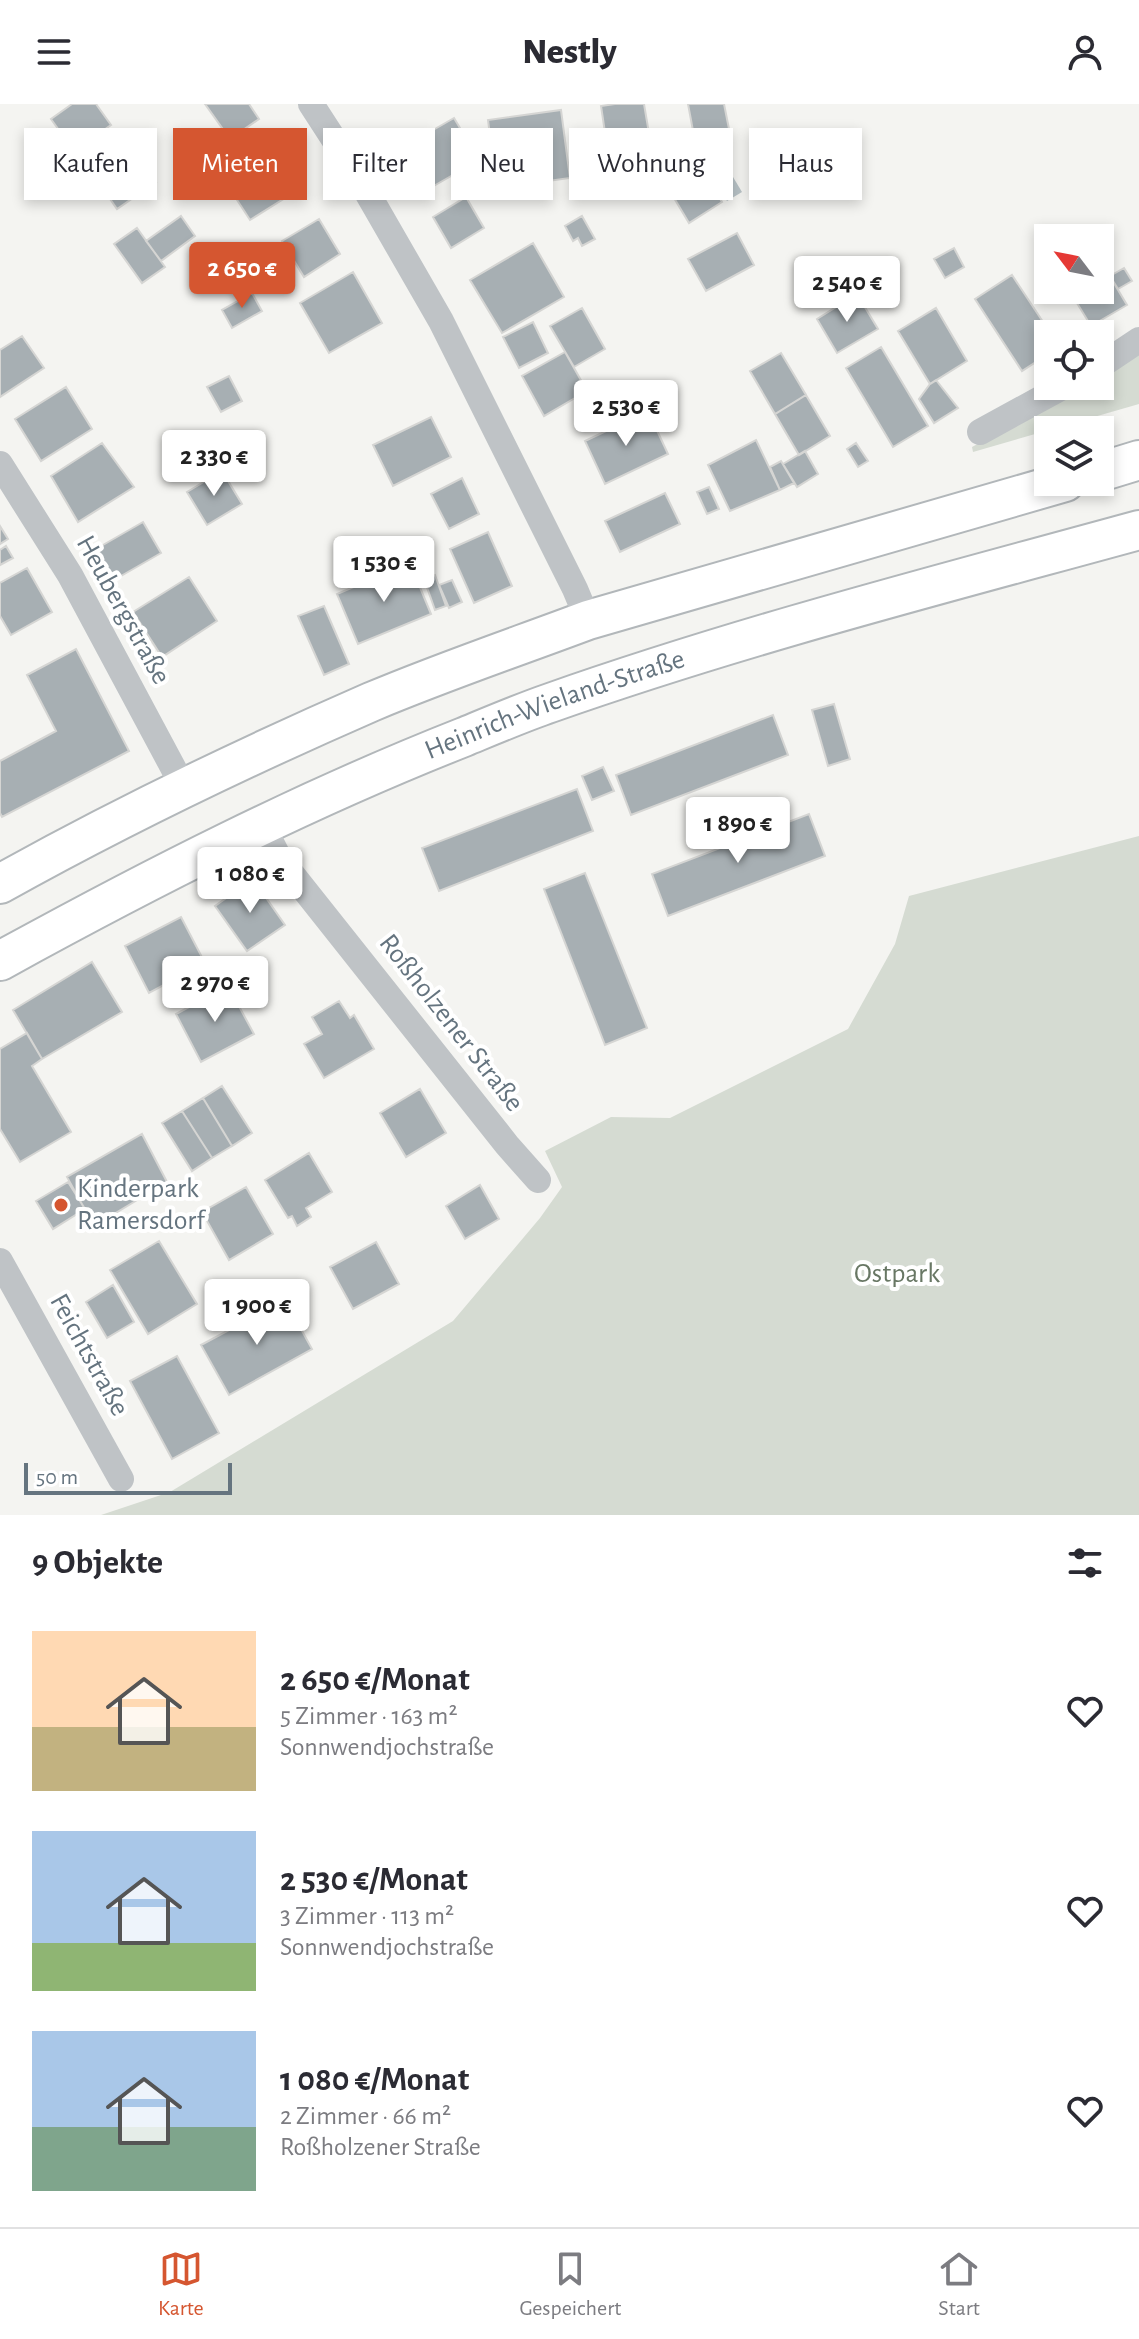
<!DOCTYPE html>
<html lang="de">
<head>
<meta charset="utf-8">
<style>
	:root { --surface:#fff; --page:#f7f7f7; --text:#2b2b33; --muted:#7c7c81; --line:#e1e1e2; --accent:#d55630 }
	body { margin:0; font-family:"Alegreya Sans",sans-serif; background:var(--page); color:var(--text); height:100vh; display:flex; flex-direction:column; font-size:30px; white-space:nowrap }
	* { box-sizing:border-box; margin:0 }
	p { font-size:26px; color:var(--muted) }
	.icon { flex:none; width:44px; height:44px; fill:none; stroke:currentColor; stroke-width:2; stroke-linecap:round; stroke-linejoin:round }
	.map { position:relative; height:1411px; overflow:hidden }
	.panel { display:flex; flex-direction:column; background:var(--surface); flex:1 }
	.panel>* { flex:none }
	.banner { position:absolute; left:24px; top:24px; width:1092px; height:72px; display:flex; gap:16px }
	.needle { width:52px; rotate:302deg }
	.fabs { position:absolute; left:1034px; top:120px; display:grid; gap:16px }
	.fabs a { display:grid; place-items:center; width:80px; height:80px; border-radius:0px; background:var(--surface); box-shadow:0 4px 12px #0003; font-size:40px }
	.scale { position:absolute; left:24px; bottom:20px; width:208px; box-sizing:border-box; padding-left:8px; border:4px solid #65747f; border-top:0; font-size:22px; line-height:28px; white-space:nowrap; color:#65747f; -webkit-text-stroke:6px #fff; paint-order:stroke }
	.price { position:absolute; translate:-50% -68px; padding:0 18px; border-radius:8px; background:#fff; color:#222; font-size:26px; line-height:52px; filter:drop-shadow(0 2px 4px #0008) }
	.price::after { content:''; position:absolute; left:50%; top:48px; width:24px; height:18px; margin-left:-12px; background:inherit; clip-path:polygon(0 0,100% 0,50% 100%) }
	.price.selected { background:var(--accent); color:#fff }
	ul { padding:0; list-style:none }
	li { display:flex; align-items:center; gap:24px; height:200px; padding:0 32px }
	li span { display:grid; place-items:center; flex:none; width:224px; height:160px; border-radius:0px; color:#555 }
	li>.icon { margin-inline-start:auto }
	span .icon { width:96px; height:96px; fill:#fffc; stroke-width:1 }
	li b { font-size:34px }
	h2 { display:flex; justify-content:space-between; align-items:center; height:96px; padding:0 32px; font-size:34px }
	.pill { padding:0 28px; border-radius:0px; background:var(--surface); box-shadow:0 4px 12px #0003; font-size:28px; line-height:72px }
	.pill.selected { background:var(--accent); color:#fff }
	header { display:flex; justify-content:space-between; align-items:center; height:104px; padding:0 32px; background:var(--surface); font-size:36px; font-weight:800 }
	.menu { display:flex; justify-content:space-around; align-items:center; height:112px; border-top:2px solid var(--line); background:var(--surface); font-size:22px; color:var(--muted) }
	.menu a { display:grid; justify-items:center; gap:4px }
	.menu .selected { color:var(--accent) }
	.map>svg:first-child { display:block }
	.green { fill:#d5dbd2 }
	.water { fill:#b9c3c7 }
	.building { fill:#a7afb3; stroke:#d5d5d3; stroke-width:2 }
	.lines { fill:none; stroke-linecap:round; stroke-linejoin:round }
	.secondary-casing { stroke:#b2b7ba; stroke-width:42 }
	.street { stroke:#bfc3c6; stroke-width:26 }
	.secondary { stroke:#fff; stroke-width:38 }
	.poi-dot { fill:#d55630; stroke:#fff; stroke-width:3 }
	.labels { text-anchor:middle; dominant-baseline:central; stroke-width:8; stroke-linejoin:round; paint-order:stroke }
	.street-label { font-size:28px; fill:#65747f; stroke:#fff }
	.poi-label { font-size:28px; fill:#65747f; stroke:#fff; text-anchor:start }
	.park-label { font-size:28px; fill:#687764; stroke:#fff }
</style>
</head>
<body>
<header><svg class="icon" aria-label="menu" viewBox="0 0 24 24"><path d="M4 6h16M4 12h16M4 18h16"/></svg>Nestly<svg class="icon" aria-label="person" viewBox="0 0 24 24"><circle cx="12" cy="8" r="4"/><path d="M4 21q1-7 8-7t8 7"/></svg></header>
<div class="map">
<svg width="1139" height="1411" viewBox="0 0 1139 1411">
	<rect width="100%" height="100%" fill="#f4f4f1"/>
	<!-- green -->
	<path class="green" d="M1139 250V300L973 348 972 343 1083 282H1100V272Z
		M1139 732V1411H101L170 1388 453 1217 540 1114 562 1083 545 1047 611 1013 670 1014 848 925 895 840 909 792Z"/>
	<!-- water -->
	<path class="water" d="M721 53 742 88 727 97 706 62Z"/>
	<!-- building -->
	<path class="building" d="M72 0H96L111 21 74 47 51 15Z
		M205 0H249L259 15 230 35Z
		M615 0H644L652 47 609 55 601 2Z
		M688 0H724L729 25 694 32Z
		M561 6 570 74 497 84 488 16Z
		M454 14 479 56 418 91 393 49Z
		M689 42 722 98 689 119 655 62Z
		M134 46 156 78 117 105 95 73Z
		M282 52 301 84 250 116 230 85Z
		M466 93 484 124 451 144 433 113Z
		M181 112 195 132 161 157 146 137Z
		M582 112 595 135 582 142 578 134 573 137 565 122Z
		M319 115 340 150 304 173 282 137Z
		M137 124 165 163 142 179 114 140Z
		M737 129 754 161 706 187 688 155Z
		M533 139 564 193 502 229 470 176Z
		M954 144 964 163 945 174 934 155Z
		M1100 156 1127 201 1091 222 1069 186H1100Z
		M1124 164 1132 177 1118 185 1110 172Z
		M353 168 382 219 329 249 300 199Z
		M1012 171 1051 230H1048V250L1022 267 975 195Z
		M252 189 262 207 232 224 222 206Z
		M857 190 878 225 837 249 817 215Z
		M582 204 605 245 574 263 550 222Z
		M936 204 967 257 930 280 898 227Z
		M533 218 548 249 519 264 503 233Z
		M22 232 44 264 0 293V246Z
		M881 243 928 322 893 343 846 264Z
		M565 248 587 287 544 312 522 272Z
		M781 249 806 291 775 310 750 267Z
		M229 272 242 297 221 308 207 283Z
		M936 276 958 304 934 319 919 295 930 280Z
		M66 283 92 325 41 357 15 315Z
		M806 291 830 332 799 351 775 310Z
		M648 307 668 350 605 380 585 337Z
		M431 313 451 353 393 382 373 341Z
		M756 336 780 386 730 407 708 361Z
		M102 339 134 383 78 418 51 372Z
		M856 339 868 357 858 363 847 345Z
		M805 347 818 370 797 383 783 360Z
		M781 357 794 379 780 386 770 363Z
		M222 367 242 400 207 421 187 388Z
		M462 374 479 410 449 425 431 390Z
		M709 383 719 405 707 410 697 388Z
		M665 389 680 420 620 448 605 417Z
		M143 418 161 449 114 476 96 445Z
		M0 422 8 435 0 440Z
		M488 428 512 482 474 499 450 445Z
		M6 442 13 454 0 461V446Z
		M410 459 431 510 358 540 337 490Z
		M27 464 52 508 11 531 0 512V479Z
		M435 471 446 502 435 506 424 475Z
		M189 473 217 517 162 553 133 508Z
		M452 476 462 498 449 504 439 481Z
		M324 502 349 560 324 571 298 512Z
		M76 545 129 647 2 713 0 709V657L56 627 27 571Z
		M834 600 850 655 828 662 812 606Z
		M773 611 788 651 631 711 616 671Z
		M603 663 614 687 592 696 582 672Z
		M577 685 593 727 439 787 422 744Z
		M809 710 825 752 668 812 652 770Z
		M585 769 647 924 605 941 544 785Z
		M253 775 285 821 247 847 215 802Z
		M181 813 205 859 149 889 125 842Z
		M92 858 122 908 42 955 13 906Z
		M228 882 254 930 201 958 176 910Z
		M339 897 350 914 354 911 374 945 324 974 304 940 322 930 312 913Z
		M27 929 42 955 32 962 71 1028 20 1058 0 1025V945Z
		M222 982 252 1029 232 1042 203 994Z
		M420 985 446 1029 406 1053 380 1009Z
		M203 994 232 1042 212 1054 182 1007Z
		M182 1007 212 1054 192 1067 162 1019Z
		M142 1030 167 1078 94 1122 67 1073Z
		M309 1049 332 1088 306 1104 311 1113 297 1122 292 1112 288 1114 265 1076Z
		M68 1078 85 1105 53 1125 36 1097Z
		M480 1081 499 1115 465 1135 446 1102Z
		M246 1083 273 1130 229 1156 202 1108Z
		M159 1137 197 1200 148 1230 110 1166Z
		M376 1138 399 1180 353 1205 330 1163Z
		M113 1181 134 1218 107 1234 86 1198Z
		M285 1196 312 1245 229 1291 201 1241Z
		M177 1252 219 1329 172 1355 130 1277Z"/>
	<g class="lines">
		<defs>
			<g id="secondary">
				<path d="M1100 368 1139 356"/>
				<path d="M0 780C120 713 245 653 371 598 442 568 516 543 588 516L1065 378"/>
				<path id="s1" d="M0 857C151 774 304 696 464 633 493 621 521 609 550 599 743 531 942 480 1139 426"/>
			</g>
		</defs>
		<!-- secondary casing -->
		<use href="#secondary" class="secondary-casing"/>
		<!-- street -->
		<path class="street" d="M311 0 357 71 441 217 575 485 588 516
			M1100 262 1139 236
			M980 328 1064 282
			M0 360 70 471 184 684
			M262 721 277 750 284 760 507 1041 538 1076
			M0 1157 121 1375"/>
		<!-- secondary -->
		<use href="#secondary" class="secondary"/>
	</g>
	<!-- markers -->
	<circle class="poi-dot" cx="61" cy="1101" r="8"/>
	<g class="labels">
		<!-- street labels -->
		<g class="street-label">
			<text transform="translate(123 506) rotate(61)">Heubergstraße</text>
			<text stroke="none"><textPath href="#s1" startOffset="612">Heinrich-Wieland-Straße</textPath></text>
			<text transform="translate(451 919) rotate(52)">Roßholzener Straße</text>
			<text transform="translate(89 1251) rotate(61)">Feichtstraße</text>
		</g>
		<!-- poi labels -->
		<g class="poi-label">
			<text x="77" y="1085">Kinderpark<tspan x="77" dy="32">Ramersdorf</tspan></text>
		</g>
		<!-- park labels -->
		<g class="park-label">
			<text x="897" y="1170">Ostpark</text>
		</g>
	</g>
</svg>
<div class="fabs">
<a><svg class="needle" viewBox="-14 -14 28 28"><path d="M0-13l5 13h-10z" fill="#e53935"/><path d="M0 13l5-13h-10z" fill="#7c7c81"/></svg></a>
<a><svg class="icon" aria-label="locate" viewBox="0 0 24 24"><circle cx="12" cy="12" r="6"/><path d="M12 2v4M12 18v4M2 12h4M18 12h4"/></svg></a>
<a><svg class="icon" aria-label="layers" viewBox="0 0 24 24"><path d="M12 4l9 5-9 5-9-5zM3 14l9 5 9-5"/></svg></a>
</div>
<div class="scale">50 m</div>
<b class="price selected" style="left:242px;top:206px">2 650 €</b>
<b class="price" style="left:847px;top:220px">2 540 €</b>
<b class="price" style="left:626px;top:344px">2 530 €</b>
<b class="price" style="left:214px;top:394px">2 330 €</b>
<b class="price" style="left:384px;top:500px">1 530 €</b>
<b class="price" style="left:738px;top:761px">1 890 €</b>
<b class="price" style="left:250px;top:811px">1 080 €</b>
<b class="price" style="left:215px;top:920px">2 970 €</b>
<b class="price" style="left:257px;top:1243px">1 900 €</b>
<div class="banner">
<a class="pill">Kaufen</a>
<a class="pill selected">Mieten</a>
<a class="pill">Filter</a>
<a class="pill">Neu</a>
<a class="pill">Wohnung</a>
<a class="pill">Haus</a>
</div>
</div>
<section class="panel">
<h2>9 Objekte<svg class="icon" aria-label="filters" viewBox="0 0 24 24"><path d="M4 7h16M4 17h16"/><circle cx="9" cy="7" r="2"/><circle cx="15" cy="17" r="2"/></svg></h2>
<ul>
<li><span style="background:linear-gradient(#ffd9b3 60%,#c2b280 0)"><svg class="icon" aria-label="home" viewBox="0 0 24 24"><path d="M3 11l9-7 9 7M6 9v11h12V9"/></svg></span><div><b>2 650 €/Monat</b><p>5 Zimmer · 163 m²</p><p>Sonnwendjochstraße</p></div><svg class="icon" aria-label="heart" viewBox="0 0 24 24"><path d="M12 20l-8-8c-3-5 5-10 8-4 3-6 11-1 8 4z"/></svg></li>
<li><span style="background:linear-gradient(#a9c7e8 70%,#8fb573 0)"><svg class="icon" aria-label="home" viewBox="0 0 24 24"><path d="M3 11l9-7 9 7M6 9v11h12V9"/></svg></span><div><b>2 530 €/Monat</b><p>3 Zimmer · 113 m²</p><p>Sonnwendjochstraße</p></div><svg class="icon" aria-label="heart" viewBox="0 0 24 24"><path d="M12 20l-8-8c-3-5 5-10 8-4 3-6 11-1 8 4z"/></svg></li>
<li><span style="background:linear-gradient(#a9c7e8 60%,#7fa58c 0)"><svg class="icon" aria-label="home" viewBox="0 0 24 24"><path d="M3 11l9-7 9 7M6 9v11h12V9"/></svg></span><div><b>1 080 €/Monat</b><p>2 Zimmer · 66 m²</p><p>Roßholzener Straße</p></div><svg class="icon" aria-label="heart" viewBox="0 0 24 24"><path d="M12 20l-8-8c-3-5 5-10 8-4 3-6 11-1 8 4z"/></svg></li>
</ul>
</section>
<nav class="menu">
<a class="selected"><svg class="icon" aria-label="map" viewBox="0 0 24 24"><path d="M3 6l6-2 6 2 6-2v14l-6 2-6-2-6 2zM9 4v14M15 6v14"/></svg>Karte</a>
<a><svg class="icon" aria-label="saved" viewBox="0 0 24 24"><path d="M7 4h10v16l-5-4-5 4z"/></svg>Gespeichert</a>
<a><svg class="icon" aria-label="home" viewBox="0 0 24 24"><path d="M3 11l9-7 9 7M6 9v11h12V9"/></svg>Start</a>
</nav>
</body>
</html>
